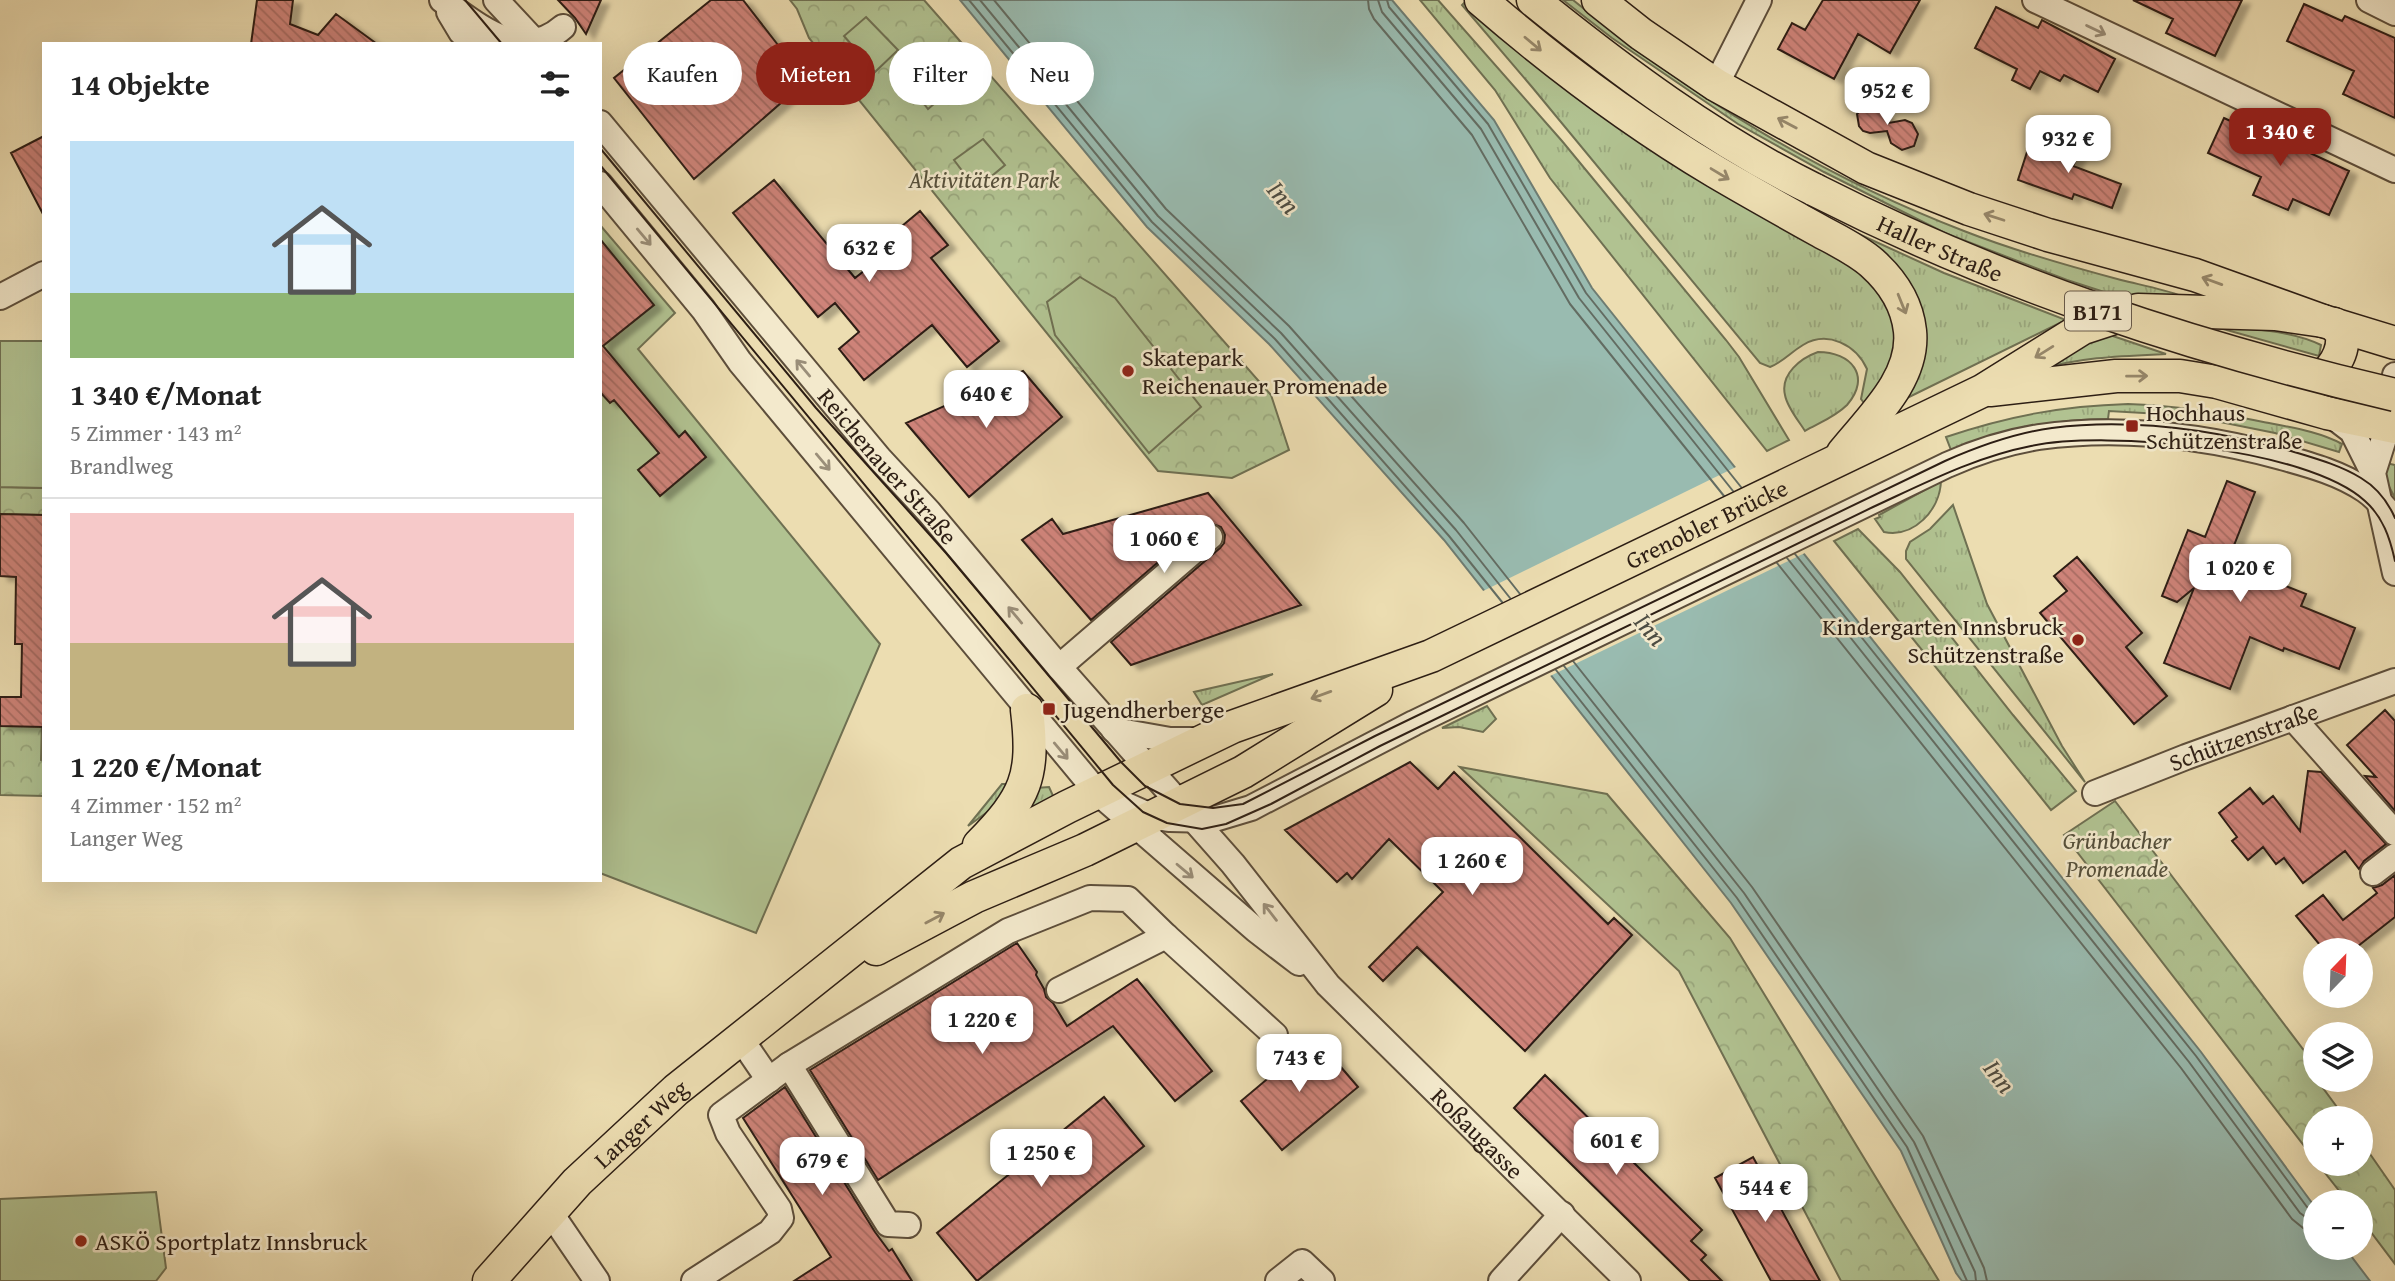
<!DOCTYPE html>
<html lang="de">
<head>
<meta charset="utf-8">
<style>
	:root { --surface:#fff; --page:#f2f2f2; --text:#222; --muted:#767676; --line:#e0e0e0; --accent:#8f2418 }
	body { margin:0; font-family:"Gentium Book Plus",serif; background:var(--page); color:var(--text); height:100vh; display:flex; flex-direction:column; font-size:26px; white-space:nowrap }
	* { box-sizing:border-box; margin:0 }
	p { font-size:23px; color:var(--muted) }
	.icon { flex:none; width:38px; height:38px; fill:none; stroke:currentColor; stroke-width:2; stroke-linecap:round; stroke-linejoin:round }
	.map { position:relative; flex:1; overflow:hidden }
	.sheet { position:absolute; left:42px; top:42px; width:560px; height:840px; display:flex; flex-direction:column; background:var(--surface); border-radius:0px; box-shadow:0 7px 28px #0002 }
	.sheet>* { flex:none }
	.guide { position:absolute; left:623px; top:42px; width:665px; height:63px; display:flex; gap:14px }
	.needle { width:46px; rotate:23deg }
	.controls { position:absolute; left:2303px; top:938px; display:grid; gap:14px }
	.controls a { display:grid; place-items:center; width:70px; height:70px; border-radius:50%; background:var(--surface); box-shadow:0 7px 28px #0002; font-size:35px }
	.price { position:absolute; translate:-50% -60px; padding:0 16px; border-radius:14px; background:#fff; color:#222; font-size:23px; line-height:46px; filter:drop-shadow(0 2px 4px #0008) }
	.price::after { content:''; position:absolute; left:50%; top:42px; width:21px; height:16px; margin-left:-10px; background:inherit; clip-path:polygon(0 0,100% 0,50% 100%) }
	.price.active { background:var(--accent); color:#fff }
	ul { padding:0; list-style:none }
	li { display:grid; align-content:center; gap:14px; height:371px; padding:0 28px }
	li+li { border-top:2px solid var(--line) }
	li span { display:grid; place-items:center; height:217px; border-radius:0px; color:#555 }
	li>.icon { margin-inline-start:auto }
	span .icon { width:126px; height:126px; fill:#fffc; stroke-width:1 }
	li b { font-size:30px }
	h2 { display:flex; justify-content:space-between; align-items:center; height:84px; padding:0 28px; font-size:30px }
	.tag { padding:0 24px; border-radius:32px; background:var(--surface); box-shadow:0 7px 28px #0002; font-size:24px; line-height:63px }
	.tag.active { background:var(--accent); color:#fff }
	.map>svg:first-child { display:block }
	.grass { fill:url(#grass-tufts); stroke:#6f7052; stroke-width:2 }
	.park { fill:url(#park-crowns); stroke:#6f7052; stroke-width:2 }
	.garden { fill:#b1c291; stroke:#6f7052; stroke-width:2 }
	.water { fill:#99bbb0; stroke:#6e7c72; stroke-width:2 }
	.pier { fill:#ecddb1 }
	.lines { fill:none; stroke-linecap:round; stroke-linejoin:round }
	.shore { stroke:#636c62; stroke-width:2 }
	.building { fill:url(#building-back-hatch); stroke:#2d1e14; stroke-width:2; filter:url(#shadow) }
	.minor-casing { stroke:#5d4e3b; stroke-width:28 }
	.major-casing { stroke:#2d1e14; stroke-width:35 }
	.minor { stroke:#f3e9cc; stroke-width:24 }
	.major { stroke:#ecddb1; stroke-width:32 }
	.tram { stroke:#2d1e14; stroke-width:2 }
	.major-bridge-casing { stroke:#2d1e14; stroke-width:35; stroke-linecap:butt }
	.major-bridge { stroke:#ecddb1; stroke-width:32 }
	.oneway { stroke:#9a8e79 }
	.oneway2 { stroke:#96876a }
	.poi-dot { fill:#8f2418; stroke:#f3e9cc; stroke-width:2.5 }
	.labels { text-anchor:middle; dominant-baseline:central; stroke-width:5; stroke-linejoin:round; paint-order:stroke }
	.shield { fill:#f3e9cc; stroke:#685b4b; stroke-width:2 }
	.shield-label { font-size:23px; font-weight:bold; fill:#2d1e14 }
	.park-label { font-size:24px; font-style:italic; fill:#554f3a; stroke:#f3e9cc }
	.street-label { font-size:24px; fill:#2d1e14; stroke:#f3e9cc }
	.poi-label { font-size:24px; fill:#2d1e14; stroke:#f3e9cc; text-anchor:start }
	.water-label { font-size:26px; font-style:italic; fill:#4d4d43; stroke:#f3e9cc }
</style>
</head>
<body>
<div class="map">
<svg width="2395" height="1281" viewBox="0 0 2395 1281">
	<defs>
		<pattern id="grass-tufts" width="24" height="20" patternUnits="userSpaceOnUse" patternTransform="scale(1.75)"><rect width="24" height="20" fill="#b1c291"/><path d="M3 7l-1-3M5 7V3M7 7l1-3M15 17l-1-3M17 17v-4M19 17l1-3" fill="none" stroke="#99a67c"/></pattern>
		<pattern id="park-crowns" width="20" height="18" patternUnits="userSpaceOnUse" patternTransform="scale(1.75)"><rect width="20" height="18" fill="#b1c291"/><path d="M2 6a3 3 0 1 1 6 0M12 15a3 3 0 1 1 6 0" fill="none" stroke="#99a67c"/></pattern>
		<pattern id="building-back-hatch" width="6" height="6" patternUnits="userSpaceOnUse" patternTransform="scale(1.75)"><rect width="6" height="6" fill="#ce8379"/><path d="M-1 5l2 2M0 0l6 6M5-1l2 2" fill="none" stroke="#a86b62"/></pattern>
		<filter id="shadow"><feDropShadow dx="8" dy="4.5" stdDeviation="2" flood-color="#0004"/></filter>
	</defs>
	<rect width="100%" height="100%" fill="#ecddb1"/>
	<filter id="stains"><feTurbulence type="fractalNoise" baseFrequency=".00286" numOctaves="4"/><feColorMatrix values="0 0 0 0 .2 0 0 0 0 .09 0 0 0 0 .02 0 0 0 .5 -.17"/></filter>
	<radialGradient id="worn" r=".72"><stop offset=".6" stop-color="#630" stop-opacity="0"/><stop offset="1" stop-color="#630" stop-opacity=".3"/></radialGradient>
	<!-- grass -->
	<path class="grass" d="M1420 0H1438L1562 141 1726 340 1739 357 1789 440 1767 451 1550 178 1495 90Z
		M1563 0H1573C1689 95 1823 177 1964 231 2015 251 2068 266 2121 280 2141 285 2163 289 2182 296L2129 300 2067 280 1945 233 1824 172 1738 124 1612 38Z
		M1464 3 1524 53 1869 276 1893 308 1898 346 1883 380 1864 403 1861 399 1867 369C1856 345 1828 330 1803 345 1791 352 1783 362 1770 367L1760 363 1532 87 1462 5Z
		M1538 31 1684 136 1839 225 1944 273 2066 320 1901 401 1912 299 1649 117Z
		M2209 325C2245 329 2288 329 2321 345L2319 356Z
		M2104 333 2166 354C2122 356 2080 357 2038 370Z
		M1818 352C1851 352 1872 376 1847 405 1835 417 1819 423 1805 431 1798 420 1787 407 1785 395 1780 374 1801 358 1818 352Z
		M2128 404C2176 405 2222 414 2269 423 2294 428 2320 432 2342 444L2339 452 2275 433 2200 418V412L2179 409 2178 415 2109 411 2108 419C2053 419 2003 430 1951 450L1946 437C2008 416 2062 406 2128 404Z
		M2386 463 2395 465V498L2385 479Z
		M1941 481C1940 510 1914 538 1884 532L1875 519 1880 517 1879 515Z
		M1953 505 1987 604 2062 746 2085 782 1906 559V551L1910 542 1930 529Z
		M1858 529 1900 572 2013 715 2076 791 2051 810 1834 541Z
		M1273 674 1202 705 1194 692Z
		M1487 706 1496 719 1483 732 1459 727 1442 728Z
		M1002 784H1008L993 808 968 826Z
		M1049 787 1054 798 1027 811 1036 788Z"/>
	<!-- park -->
	<path class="park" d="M790 0H924L1271 395 1289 450 1232 478 1158 471 809 38 797 9Z
		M0 487 44 488V515L0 514Z
		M42 721 41 760 44 761V796L0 795V726Z
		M1460 767 1607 794 1730 938 1939 1281H1841L1679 971Z
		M2115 801 2315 1065V1080H2317L2345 1118H2315V1160L2064 835Z
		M2361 1141 2395 1190V1264L2361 1219V1202H2348L2318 1164H2361Z"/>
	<!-- garden -->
	<path class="garden" d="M866 17 898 50 875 72 844 36Z
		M926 81 941 98 928 109 914 91Z
		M983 139 1005 165 976 189 954 160Z
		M600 225 675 313 638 349 880 644 756 933 600 873Z
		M1080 277 1115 298 1201 407 1149 453 1055 335 1047 302Z
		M0 341H44V488L0 487Z
		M156 1192 166 1268 156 1281H0V1199Z"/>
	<!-- water -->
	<path class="water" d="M960 0H1392L1494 120 1592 288 2201 1052 2315 1207V1248H2345L2370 1281H1962L1956 1273 1901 1151 1731 903 1444 540 1269 344 1147 227Z"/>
	<!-- pier -->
	<path class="pier" d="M1738 466 1807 552 1548 677 1481 592Z"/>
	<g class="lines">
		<!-- shore -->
		<path class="shore" d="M969 0 1152 222 1275 339 1449 536 1502 602
			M980 0 1158 216 1281 333 1456 530 1510 598
			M994 0 1166 209 1289 326 1464 523 1520 594
			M1368 0 1369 9 1374 19 1472 135 1570 304 1724 496
			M1378 0 1382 12 1481 129 1579 298 1733 491
			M1387 0 1389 7 1488 124 1586 293 1741 487
			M1795 554 2196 1056 2307 1207 2315 1210
			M1787 558 2189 1062 2300 1213 2307 1218 2315 1219
			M1777 563 2181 1068 2292 1219 2303 1228 2315 1230
			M1573 661 1752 887 1923 1136 1984 1268 1987 1281
			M1564 666 1744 893 1914 1142 1975 1272 1976 1281
			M1556 670 1737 898 1907 1147 1967 1281"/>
	</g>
	<!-- building -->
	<path class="building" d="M257 0H293L290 24 318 35 336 14 377 44H251Z
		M558 0H601L586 34 575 18Z
		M711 0H743L806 81 694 179 614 78Z
		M1823 0H1920L1890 53 1858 34 1834 79 1778 49 1792 23 1805 30Z
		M2133 0H2242L2215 56 2166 33 2173 19Z
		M2304 4 2342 21 2345 16 2395 38V118L2343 94 2354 71 2287 41Z
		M1996 7 2038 28 2042 20 2115 59 2098 92 2064 75 2060 81 2040 71 2030 89 2012 80 2017 69 1975 48Z
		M1866 104 1879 106 1889 123 1905 120 1912 123 1918 134 1914 146 1902 150 1891 143 1887 131 1870 133 1863 131 1859 126 1857 114Z
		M2224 118 2265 137 2267 133 2349 171 2329 215 2293 199 2288 210 2253 195 2261 177 2208 153Z
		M2066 135 2084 143 2073 166 2121 184 2112 208 2074 194 2072 199 2018 180 2028 149 2056 159Z
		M44 136V216L11 153Z
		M774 180 855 278 885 254 878 246 920 211 948 245 931 258 999 341 967 367 932 325 864 380 839 349 859 332 835 303 818 317 733 213Z
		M600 239 654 305 603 346 679 437 685 431 706 457 660 496 638 470 659 453 614 400 610 403 600 392Z
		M1023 371 1062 417 969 497 906 423Z
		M2227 481 2255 492 2233 548 2239 550 2233 565 2306 594 2301 606 2355 628 2339 669 2284 648 2283 651 2250 637 2230 689 2164 663 2194 588 2177 602 2162 596 2188 530 2205 537Z
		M1208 493 1301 605 1131 665 1111 642 1220 548 1224 543 1225 535 1221 527 1208 522 1200 526 1091 620 1022 540 1052 519 1063 534Z
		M0 514 44 515V727L0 726V697H21L22 644H15L16 577 0 576Z
		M2077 557 2142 633 2126 647 2167 696 2134 724 2040 613 2067 591 2054 576Z
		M2385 710 2395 721V811L2365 776 2376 777 2347 745Z
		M1410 762 1438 789 1454 772 1608 924 1614 918 1632 935 1525 1051 1417 947 1383 981 1369 967 1443 892 1389 839 1352 879 1347 873 1337 882 1285 830Z
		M2308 771 2321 772 2386 844 2364 861 2359 869 2345 851 2303 883 2284 858 2276 864 2263 847 2248 860 2232 841 2237 837 2219 813 2250 788 2263 804 2273 796 2300 831Z
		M2395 875V917L2353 950H2324L2296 916 2323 895 2343 920 2377 893 2373 888 2382 885Z
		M1017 943 1037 972 1036 975 1044 989 1046 997 1053 1003 1067 1026 1137 979 1212 1071 1175 1101 1113 1026 878 1180 810 1070Z
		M1316 1038 1358 1087 1282 1150 1241 1101Z
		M1545 1075 1702 1230 1691 1241 1706 1255 1701 1260 1722 1281H1690L1514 1108Z
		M785 1087 875 1232 889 1251 892 1249 912 1281H794L831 1257 743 1118Z
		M1104 1097 1144 1146 977 1281 937 1233Z
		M1753 1157 1820 1281H1771L1715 1178Z"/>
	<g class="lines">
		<defs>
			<g id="minor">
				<path d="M442 0C479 26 521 64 563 27"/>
				<path d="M496 0 537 44"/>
				<path d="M2035 0 2395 170"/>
				<path d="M2369 0 2395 13"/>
				<path d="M449 12 461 32 473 44"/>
				<path d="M1716 85 1759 0"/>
				<path id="s1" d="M600 123 879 458 929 512 1059 667 1233 864 1328 985 1628 1281"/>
				<path d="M600 184 703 309 740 362 1097 792 1256 930 1299 963"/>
				<path d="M0 297 44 274"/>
				<path d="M2395 375 2388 426 2373 473 2395 573"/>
				<path d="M2331 415 2352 431 2373 473"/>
				<path d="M1059 667 1210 537"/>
				<path d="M2293 718 2395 833"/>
				<path d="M1114 730 1170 740H1200"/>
				<path d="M1097 792 1153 817 1170 819 1211 820 1251 808 1414 723 1947 465C1976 452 2007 442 2039 437 2119 426 2204 436 2281 457 2310 465 2340 473 2365 490 2377 498 2386 509 2395 520"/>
				<path id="s2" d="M2095 793 2186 757 2395 681"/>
				<path d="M2373 873 2395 856"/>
				<path d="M1059 990 1166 936 1275 1035"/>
				<path d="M741 1039 769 1080"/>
				<path d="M550 1212 597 1281"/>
				<path d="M908 1225 888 1224 789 1065 1008 931 1090 898 1128 899 1166 936"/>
				<path d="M694 1281 770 1232 781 1218 779 1209 728 1133 721 1115 789 1065"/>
				<path d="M1278 1281 1302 1262 1322 1281"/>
				<path d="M1501 1281 1562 1214"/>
			</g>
			<g id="major">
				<path d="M1481 0C1555 64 1632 122 1716 172 1750 192 1784 211 1818 230 1836 240 1856 249 1872 263 1892 281 1907 303 1910 331 1915 379 1870 419 1843 453"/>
				<path d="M1533 0C1621 71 1713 140 1815 190"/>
				<path d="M1598 0 1641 34 1716 85 1866 168 1969 209 2048 235 2195 275 2323 321 2395 343"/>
				<path d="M2303 389C2324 379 2345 360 2342 334L2334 324"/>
				<path d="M1990 390 2116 376H2180L2217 382 2327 413 2395 427"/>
				<path d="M979 845C1026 797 1035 777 1027 710"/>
				<path d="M876 949 974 897 1085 850 1243 772 1376 690"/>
				<path id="s3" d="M489 1281 577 1182 676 1090 961 863 1067 807 1232 727 1431 656 1982 391 2083 328 2138 310 2275 314 2323 321"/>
			</g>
		</defs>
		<!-- minor casing -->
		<use href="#minor" class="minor-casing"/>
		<!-- major casing -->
		<use href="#major" class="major-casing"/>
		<!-- minor -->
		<use href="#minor" class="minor"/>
		<!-- major -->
		<use href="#major" class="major"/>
		<!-- tram -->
		<path class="tram" d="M465 0 502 44
			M600 148 816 408 946 553 1121 762 1145 786 1180 804 1213 808 1243 804 1375 736 1945 461C1979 446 2015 433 2052 428 2131 418 2215 430 2291 451 2314 458 2340 465 2361 478 2376 487 2388 502 2395 518
			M600 165 1113 785 1143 812 1167 823 1202 829 1226 824 1271 804 1380 746 1873 507C1925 483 1975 457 2031 446 2107 430 2307 448 2365 501 2383 517 2390 538 2395 561"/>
		<defs>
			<g id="major-bridge">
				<path id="s4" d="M1815 190C2002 285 2191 347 2395 395"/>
			</g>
		</defs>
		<!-- major-bridge casing -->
		<use href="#major-bridge" class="major-bridge-casing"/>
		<!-- major-bridge -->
		<use href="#major-bridge" class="major-bridge"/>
	</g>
	<!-- one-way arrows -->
	<defs><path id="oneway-shaft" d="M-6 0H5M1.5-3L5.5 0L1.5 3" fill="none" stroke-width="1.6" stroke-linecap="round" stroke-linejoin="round" transform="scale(1.75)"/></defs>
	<g class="oneway">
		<use href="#oneway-shaft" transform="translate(2096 30) rotate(26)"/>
		<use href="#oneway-shaft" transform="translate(644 237) rotate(50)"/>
		<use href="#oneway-shaft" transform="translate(803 368) rotate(-130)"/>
		<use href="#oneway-shaft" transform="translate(823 462) rotate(50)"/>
		<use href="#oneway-shaft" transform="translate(1015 615) rotate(-130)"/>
		<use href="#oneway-shaft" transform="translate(1061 751) rotate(50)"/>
		<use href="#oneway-shaft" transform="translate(1185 871) rotate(40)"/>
		<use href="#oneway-shaft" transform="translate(1270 912) rotate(-128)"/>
	</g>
	<g class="oneway2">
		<use href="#oneway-shaft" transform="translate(1533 44) rotate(40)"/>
		<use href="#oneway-shaft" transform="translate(1787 123) rotate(-152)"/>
		<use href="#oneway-shaft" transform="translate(1720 174) rotate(31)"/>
		<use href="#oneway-shaft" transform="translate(1994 217) rotate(-162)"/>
		<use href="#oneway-shaft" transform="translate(2212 281) rotate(-160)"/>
		<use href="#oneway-shaft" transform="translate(1902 304) rotate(68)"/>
		<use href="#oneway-shaft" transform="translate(2044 352) rotate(148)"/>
		<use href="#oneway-shaft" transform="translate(2137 376) rotate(-1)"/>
		<use href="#oneway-shaft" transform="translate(1321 695) rotate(160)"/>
		<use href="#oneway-shaft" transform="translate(935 918) rotate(-28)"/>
	</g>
	<!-- markers -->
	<g class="poi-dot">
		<circle cx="1128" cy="371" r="7"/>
		<rect x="2125" y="419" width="14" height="14" rx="3.5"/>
		<circle cx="2078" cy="640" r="7"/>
		<rect x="1042" y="702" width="14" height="14" rx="3.5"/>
		<circle cx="81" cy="1241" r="7"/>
	</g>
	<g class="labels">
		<!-- shield labels -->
		<rect class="shield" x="2065" y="291.5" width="66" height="39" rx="5"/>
		<g class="shield-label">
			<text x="2098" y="311">B171</text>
		</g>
		<!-- park labels -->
		<g class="park-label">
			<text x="984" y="179">Aktivitäten Park</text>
			<text x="2117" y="840">Grünbacher<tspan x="2117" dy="28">Promenade</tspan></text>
		</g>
		<!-- street labels -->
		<g class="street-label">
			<text stroke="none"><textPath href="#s4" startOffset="138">Haller Straße</textPath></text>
			<text stroke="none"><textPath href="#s1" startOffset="448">Reichenauer Straße</textPath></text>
			<text stroke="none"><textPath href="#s3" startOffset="1452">Grenobler Brücke</textPath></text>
			<text stroke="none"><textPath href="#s2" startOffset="159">Schützenstraße</textPath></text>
			<text stroke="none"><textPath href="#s3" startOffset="219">Langer Weg</textPath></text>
			<text stroke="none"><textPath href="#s1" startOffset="1339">Roßaugasse</textPath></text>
		</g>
		<!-- poi labels -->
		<g class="poi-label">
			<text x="1142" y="357">Skatepark<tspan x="1142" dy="28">Reichenauer Promenade</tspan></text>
			<text x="2146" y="412">Hochhaus<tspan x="2146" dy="28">Schützenstraße</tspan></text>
			<text x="2064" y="626" text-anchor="end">Kindergarten Innsbruck<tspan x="2064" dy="28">Schützenstraße</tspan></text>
			<text x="1063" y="709">Jugendherberge</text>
			<text x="95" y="1241">ASKÖ Sportplatz Innsbruck</text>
		</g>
		<!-- water labels -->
		<g class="water-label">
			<text transform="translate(1284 197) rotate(50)">Inn</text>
			<text transform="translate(1651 629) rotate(50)">Inn</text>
			<text transform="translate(2000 1076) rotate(53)">Inn</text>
		</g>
	</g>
	<rect width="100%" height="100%" filter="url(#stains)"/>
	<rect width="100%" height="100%" fill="url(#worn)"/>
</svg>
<div class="controls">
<a><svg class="needle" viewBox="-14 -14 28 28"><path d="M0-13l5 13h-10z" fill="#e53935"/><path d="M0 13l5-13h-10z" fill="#767676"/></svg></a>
<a><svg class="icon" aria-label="layers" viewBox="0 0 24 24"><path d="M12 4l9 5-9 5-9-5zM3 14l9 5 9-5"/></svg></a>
<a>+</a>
<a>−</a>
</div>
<b class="price" style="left:1887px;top:127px">952 €</b>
<b class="price active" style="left:2280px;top:168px">1 340 €</b>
<b class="price" style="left:2068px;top:175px">932 €</b>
<b class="price" style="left:869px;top:284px">632 €</b>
<b class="price" style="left:986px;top:430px">640 €</b>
<b class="price" style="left:1164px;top:575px">1 060 €</b>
<b class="price" style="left:2240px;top:604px">1 020 €</b>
<b class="price" style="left:1472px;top:897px">1 260 €</b>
<b class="price" style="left:982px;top:1056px">1 220 €</b>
<b class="price" style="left:1299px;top:1094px">743 €</b>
<b class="price" style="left:1616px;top:1177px">601 €</b>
<b class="price" style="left:1041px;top:1189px">1 250 €</b>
<b class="price" style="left:822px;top:1197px">679 €</b>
<b class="price" style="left:1765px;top:1224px">544 €</b>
<div class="guide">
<a class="tag">Kaufen</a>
<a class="tag active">Mieten</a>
<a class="tag">Filter</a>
<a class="tag">Neu</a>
</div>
<section class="sheet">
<h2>14 Objekte<svg class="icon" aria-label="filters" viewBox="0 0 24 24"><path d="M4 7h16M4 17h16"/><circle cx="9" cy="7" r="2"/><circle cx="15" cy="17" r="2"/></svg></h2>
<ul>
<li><span style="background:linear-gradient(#bfe0f5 70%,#8fb573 0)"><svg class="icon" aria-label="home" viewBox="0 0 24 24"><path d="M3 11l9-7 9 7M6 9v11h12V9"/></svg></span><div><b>1 340 €/Monat</b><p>5 Zimmer · 143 m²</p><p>Brandlweg</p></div></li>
<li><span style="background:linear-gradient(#f6c9c9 60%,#c2b280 0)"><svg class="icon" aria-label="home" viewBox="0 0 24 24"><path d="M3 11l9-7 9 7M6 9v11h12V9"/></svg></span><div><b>1 220 €/Monat</b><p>4 Zimmer · 152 m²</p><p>Langer Weg</p></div></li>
</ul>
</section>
</div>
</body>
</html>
